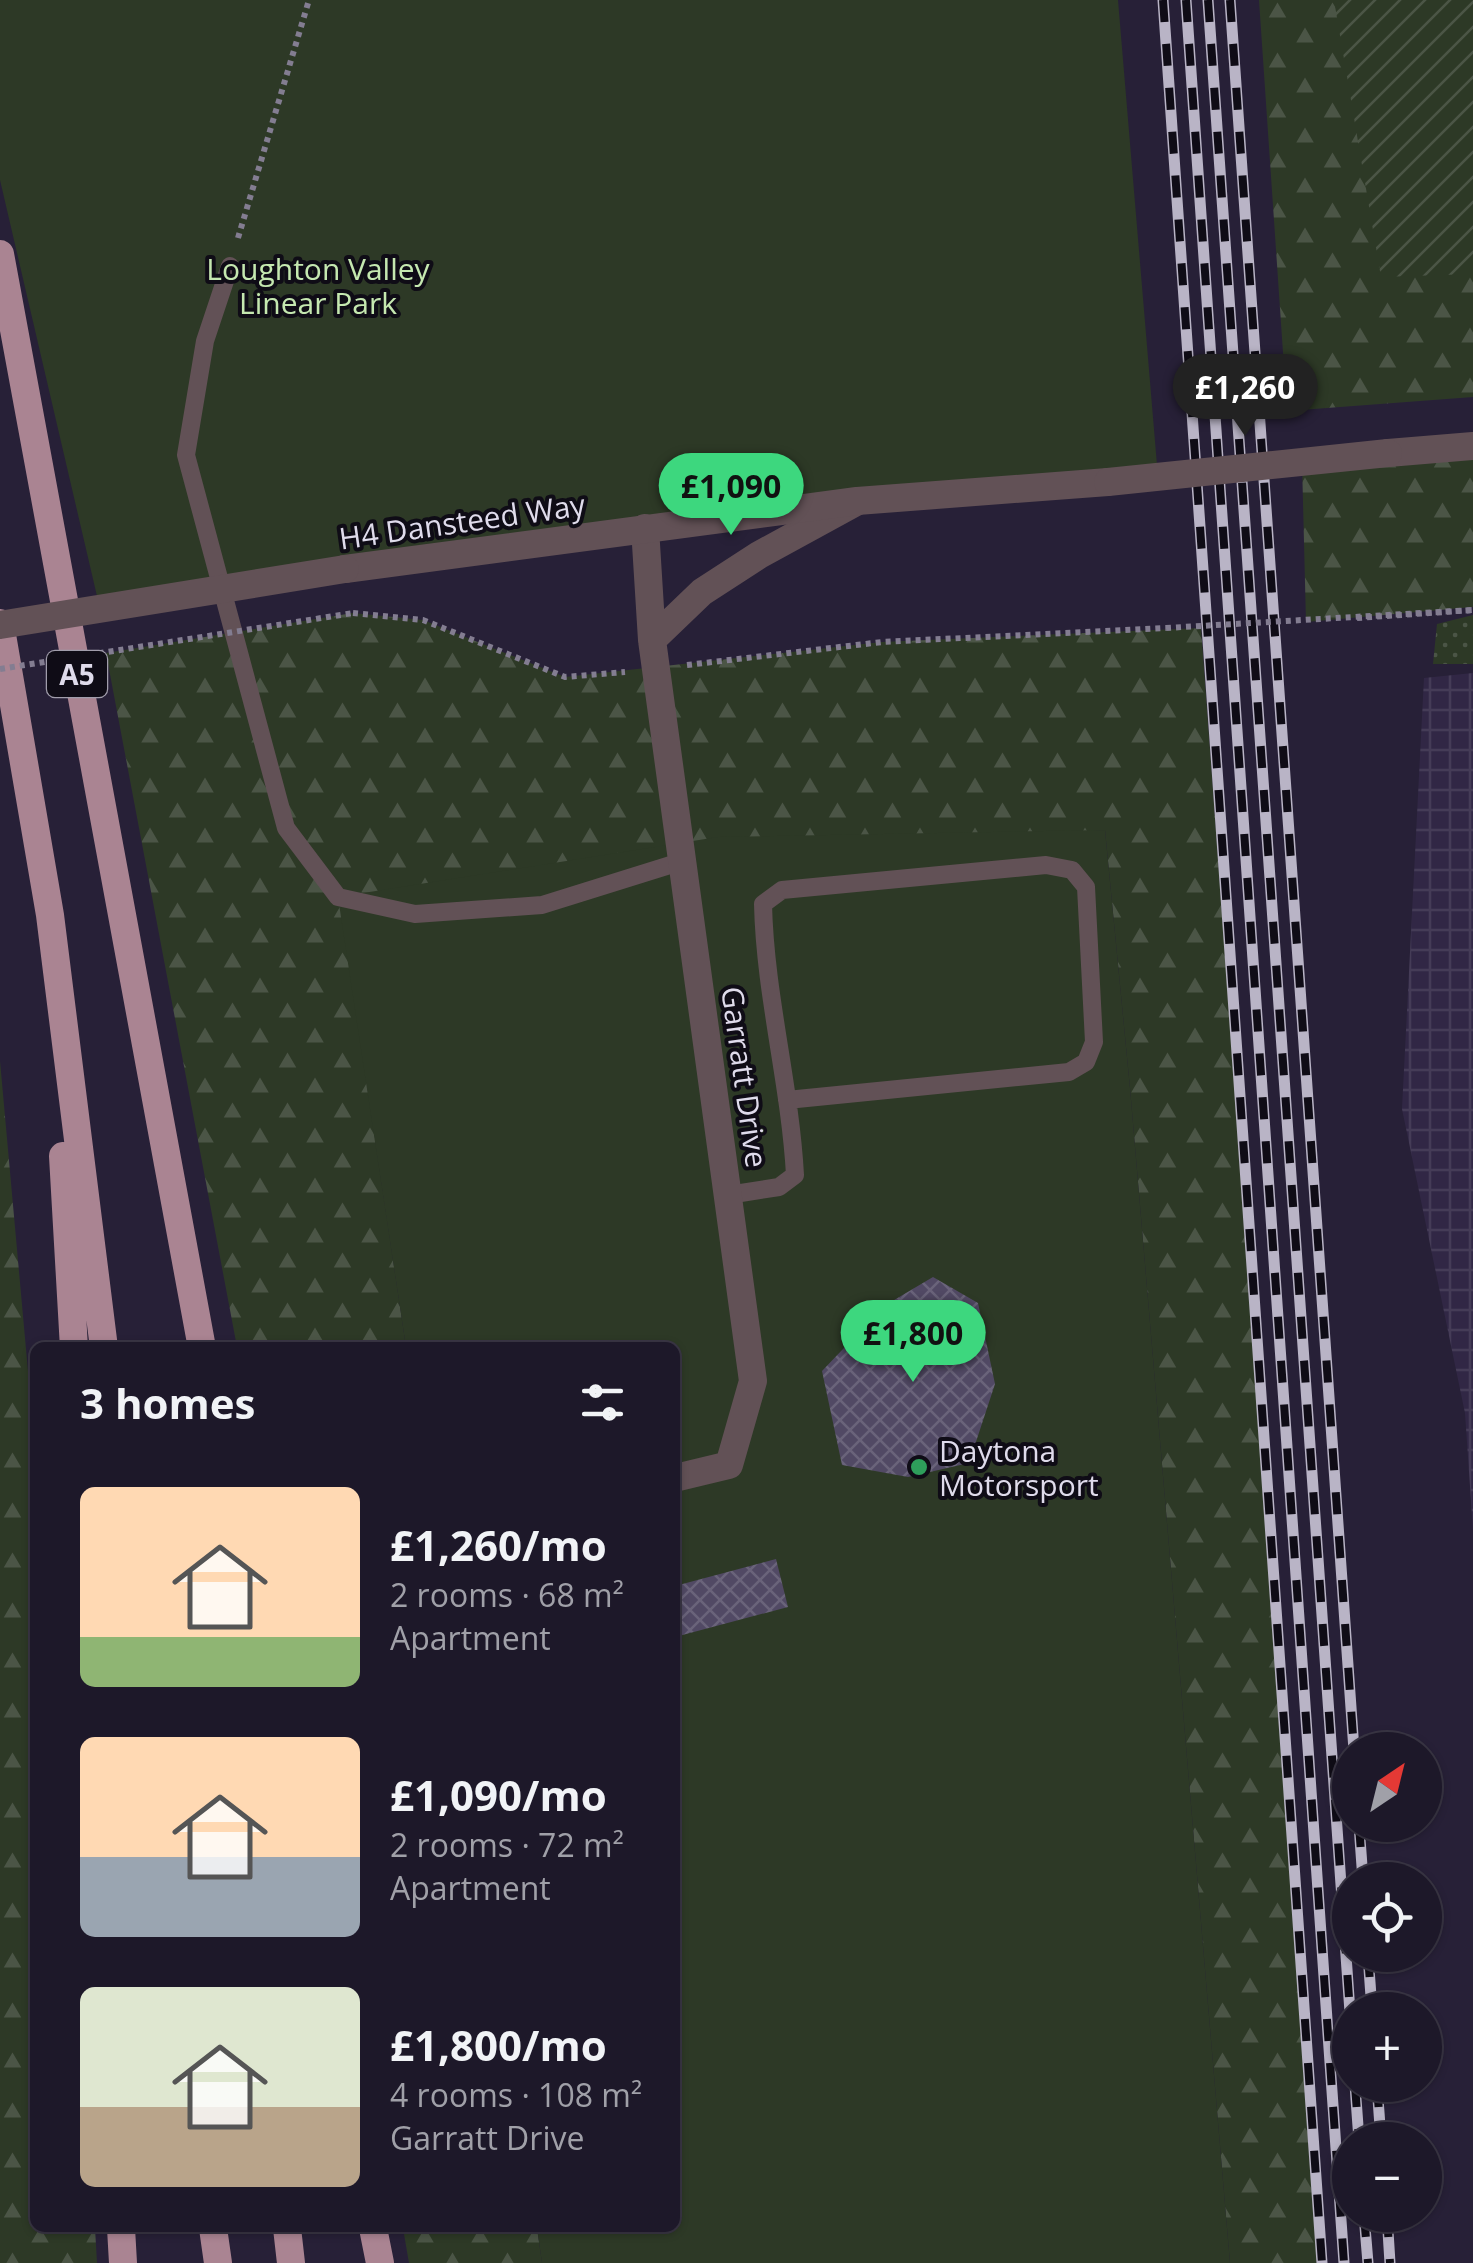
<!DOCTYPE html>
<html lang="en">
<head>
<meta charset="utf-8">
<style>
	:root { --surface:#1d1829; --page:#2a2535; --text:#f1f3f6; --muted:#a0a0a8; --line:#3b3746; --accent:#3dd77e }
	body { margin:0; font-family:"Open Sans",sans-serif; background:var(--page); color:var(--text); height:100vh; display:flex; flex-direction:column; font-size:38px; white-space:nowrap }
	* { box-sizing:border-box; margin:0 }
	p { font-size:32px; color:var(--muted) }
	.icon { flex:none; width:55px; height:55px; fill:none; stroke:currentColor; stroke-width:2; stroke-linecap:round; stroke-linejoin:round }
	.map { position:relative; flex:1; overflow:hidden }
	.sheet { position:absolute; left:30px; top:1342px; width:650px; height:890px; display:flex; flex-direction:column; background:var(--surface); border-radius:15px; box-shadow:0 2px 8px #0004,0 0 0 2px var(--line) }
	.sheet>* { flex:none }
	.needle { width:65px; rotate:35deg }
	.buttons { position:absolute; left:1332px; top:1732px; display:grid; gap:20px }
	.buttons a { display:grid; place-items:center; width:110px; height:110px; border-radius:50%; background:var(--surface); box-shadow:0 2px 8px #0004,0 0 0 2px var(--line); font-size:50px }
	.price { position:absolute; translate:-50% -85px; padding:0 22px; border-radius:35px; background:var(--accent); color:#111; font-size:32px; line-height:65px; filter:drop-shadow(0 2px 5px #0008) }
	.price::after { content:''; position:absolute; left:50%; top:60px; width:30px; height:22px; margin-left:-15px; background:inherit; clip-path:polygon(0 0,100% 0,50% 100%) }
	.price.current { background:#222; color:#fff }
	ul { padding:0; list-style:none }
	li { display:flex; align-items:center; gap:30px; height:250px; padding:0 50px }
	li span { display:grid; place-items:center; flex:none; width:280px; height:200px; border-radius:15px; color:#555 }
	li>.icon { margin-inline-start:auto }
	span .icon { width:120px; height:120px; fill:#fffc; stroke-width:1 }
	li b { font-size:42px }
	h2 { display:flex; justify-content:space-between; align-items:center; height:120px; padding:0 50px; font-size:42px }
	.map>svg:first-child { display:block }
	.industrial { fill:url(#industrial-grid) }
	.grass { fill:url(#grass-dots) }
	.forest { fill:url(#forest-firs) }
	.park { fill:#2d3926 }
	.garden { fill:url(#garden-furrows) }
	.building { fill:url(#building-cross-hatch) }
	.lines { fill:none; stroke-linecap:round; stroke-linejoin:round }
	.path { stroke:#837d91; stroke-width:6; stroke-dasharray:5 5; stroke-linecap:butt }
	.service { stroke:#625156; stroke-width:18 }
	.minor { stroke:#625156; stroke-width:28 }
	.tertiary { stroke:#625156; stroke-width:28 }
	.trunk { stroke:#aa8492; stroke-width:28 }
	.rail-casing { stroke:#b9b4c6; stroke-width:11 }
	.rail { stroke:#0f0c16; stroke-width:8; stroke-dasharray:22; stroke-linecap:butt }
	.path-bridge { stroke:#837d91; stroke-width:6; stroke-dasharray:5 5; stroke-linecap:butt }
	.tertiary-bridge { stroke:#625156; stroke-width:28 }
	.leisure-dot { fill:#2e9e5b; stroke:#0f0c16; stroke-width:4 }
	.labels { text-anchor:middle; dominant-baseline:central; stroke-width:8; stroke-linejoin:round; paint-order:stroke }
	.shield { fill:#0f0c16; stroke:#a19dab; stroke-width:2.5 }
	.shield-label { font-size:28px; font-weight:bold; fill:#dfdbeb }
	.park-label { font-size:30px; fill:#c5e8b0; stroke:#0f0c16 }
	.street-label { font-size:30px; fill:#dfdbeb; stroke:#0f0c16 }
	.poi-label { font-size:30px; fill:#dfdbeb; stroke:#0f0c16; text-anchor:start }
</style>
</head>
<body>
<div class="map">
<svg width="1473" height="2263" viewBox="0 0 1473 2263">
	<defs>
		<pattern id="industrial-grid" width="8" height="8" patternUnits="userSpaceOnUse" patternTransform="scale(2.5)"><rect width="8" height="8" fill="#312745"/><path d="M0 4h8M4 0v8" fill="none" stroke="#453c57"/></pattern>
		<pattern id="grass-dots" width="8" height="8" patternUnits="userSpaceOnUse" patternTransform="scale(2.5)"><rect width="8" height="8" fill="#2d3926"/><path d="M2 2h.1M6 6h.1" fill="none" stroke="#4b5546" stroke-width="1.8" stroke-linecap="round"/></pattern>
		<pattern id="forest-firs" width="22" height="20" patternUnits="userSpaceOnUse" patternTransform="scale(2.5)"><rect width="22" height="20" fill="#2d3926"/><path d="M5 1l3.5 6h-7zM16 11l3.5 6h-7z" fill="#4b5546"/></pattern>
		<pattern id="garden-furrows" width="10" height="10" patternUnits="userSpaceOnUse" patternTransform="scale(2.5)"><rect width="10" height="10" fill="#2d3926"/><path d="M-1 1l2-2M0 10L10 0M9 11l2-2" fill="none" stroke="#4b5546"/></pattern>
		<pattern id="building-cross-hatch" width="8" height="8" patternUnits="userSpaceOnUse" patternTransform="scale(2.5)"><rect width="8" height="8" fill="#514964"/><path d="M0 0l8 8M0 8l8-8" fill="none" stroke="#6a637a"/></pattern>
	</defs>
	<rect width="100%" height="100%" fill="#272037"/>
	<!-- industrial -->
	<path class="industrial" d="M1473 673V1530L1465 1413 1402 1109 1424 678Z"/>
	<!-- grass -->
	<path class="grass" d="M1473 615V664H1433L1437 624Z"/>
	<!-- forest -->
	<path class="forest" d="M1259 0H1473V397L1287 411Z
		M1473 446V607L1306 622 1302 462Z
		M353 613 423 620 565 677 882 642 1201 628 1322 2263H1230L1130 1088 1105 830 339 897 406 1347H237L106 653Z
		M0 1061 35 1449V2228H95L97 2263H0Z
		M403 2228H537L542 2263H409Z"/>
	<!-- park -->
	<path class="park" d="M0 0H1118L1158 477 100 609 0 180Z
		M1105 830 1130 1088 1230 2263H542L537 2228H675V1348L406 1347 338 897 718 837Z"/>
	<!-- garden -->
	<path class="garden" d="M1334 0H1473V274L1381 277Z"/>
	<!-- building -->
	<path class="building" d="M933 1277 978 1303 995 1384 969 1463 908 1477 842 1465 822 1371 884 1306Z
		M776 1559 788 1607 675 1637V1586Z"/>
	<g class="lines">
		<!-- path -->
		<path class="path" d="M238 238 309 0
			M353 613 423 620 565 677 625 672
			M1357 618 1473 610
			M687 665 882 642 1166 628"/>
		<!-- service -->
		<path class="service" d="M230 266 205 341 186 455 286 828 338 897 415 914 542 905 683 861
			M728 1195 779 1187 795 1175C790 1084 765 995 763 904L782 890 1046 865 1072 870 1086 887 1094 1042 1086 1062 1069 1072 787 1100"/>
		<!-- minor -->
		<path class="minor" d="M645 528 652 640 753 1381 729 1465 675 1478
			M652 640 702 592 759 555 856 502"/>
		<!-- tertiary -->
		<path class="tertiary" d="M1388 453 1473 446
			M345 569 857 501 1108 482"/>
		<!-- trunk -->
		<path class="trunk" d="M0 254 202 1348
			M0 623 50 915 104 1348
			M63 1156 74 1348
			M121 2228 123 2263
			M213 2228 218 2263
			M287 2228 291 2263
			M373 2228 380 2263"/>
		<defs>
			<path id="rail" d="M1163 0 1322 2263
				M1186 0 1344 2263
				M1208 0 1350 2012
				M1230 0 1354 1750
				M1359 1825 1363 1880
				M1368 1955 1372 2010
				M1355 2085 1359 2140
				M1377 2085 1381 2140
				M1364 2215 1368 2263
				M1387 2215 1390 2263"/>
		</defs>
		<!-- rail casing -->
		<use href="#rail" class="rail-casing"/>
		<!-- rail -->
		<use href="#rail" class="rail"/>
		<!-- path-bridge -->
		<path class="path-bridge" d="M1166 628 1473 610
			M0 669 353 613"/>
		<!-- tertiary-bridge -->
		<path class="tertiary-bridge" d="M1108 482 1388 453
			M0 625 345 569"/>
	</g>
	<!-- markers -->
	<circle class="leisure-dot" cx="919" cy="1467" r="10"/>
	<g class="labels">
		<!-- shield labels -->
		<rect class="shield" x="47" y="651" width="60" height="46" rx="8"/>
		<g class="shield-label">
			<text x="77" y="674">A5</text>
		</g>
		<!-- park labels -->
		<g class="park-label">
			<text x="318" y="268">Loughton Valley<tspan x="318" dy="34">Linear Park</tspan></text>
		</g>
		<!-- street labels -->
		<g class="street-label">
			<text transform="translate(462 521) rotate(-8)">H4 Dansteed Way</text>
			<text transform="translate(745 1077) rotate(82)">Garratt Drive</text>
		</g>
		<!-- poi labels -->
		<g class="poi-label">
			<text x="939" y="1450">Daytona<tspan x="939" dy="34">Motorsport</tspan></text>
		</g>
	</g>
</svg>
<div class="buttons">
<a><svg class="needle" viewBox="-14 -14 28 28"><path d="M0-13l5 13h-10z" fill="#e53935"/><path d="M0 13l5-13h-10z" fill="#a0a0a8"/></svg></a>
<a><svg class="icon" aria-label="locate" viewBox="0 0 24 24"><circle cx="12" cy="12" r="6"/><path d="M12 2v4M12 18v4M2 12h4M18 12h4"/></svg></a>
<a>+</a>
<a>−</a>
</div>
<b class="price current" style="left:1245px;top:439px">£1,260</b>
<b class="price" style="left:731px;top:538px">£1,090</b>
<b class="price" style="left:913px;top:1385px">£1,800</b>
<section class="sheet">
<h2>3 homes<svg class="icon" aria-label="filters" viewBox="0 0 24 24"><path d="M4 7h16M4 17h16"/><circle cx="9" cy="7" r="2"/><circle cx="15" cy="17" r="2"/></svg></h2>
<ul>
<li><span style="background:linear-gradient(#ffd9b3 75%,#8fb573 0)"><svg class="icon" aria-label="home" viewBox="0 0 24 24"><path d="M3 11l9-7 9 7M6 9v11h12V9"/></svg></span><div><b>£1,260/mo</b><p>2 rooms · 68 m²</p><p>Apartment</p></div></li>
<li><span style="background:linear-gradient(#ffd9b3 60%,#9aa5b1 0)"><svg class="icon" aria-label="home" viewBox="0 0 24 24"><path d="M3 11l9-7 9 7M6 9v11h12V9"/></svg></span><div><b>£1,090/mo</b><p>2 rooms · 72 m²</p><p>Apartment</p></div></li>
<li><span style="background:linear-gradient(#dfe7d0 60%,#b9a48a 0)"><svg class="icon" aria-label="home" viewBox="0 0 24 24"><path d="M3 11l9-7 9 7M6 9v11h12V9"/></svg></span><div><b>£1,800/mo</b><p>4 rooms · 108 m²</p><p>Garratt Drive</p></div></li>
</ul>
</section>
</div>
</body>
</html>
